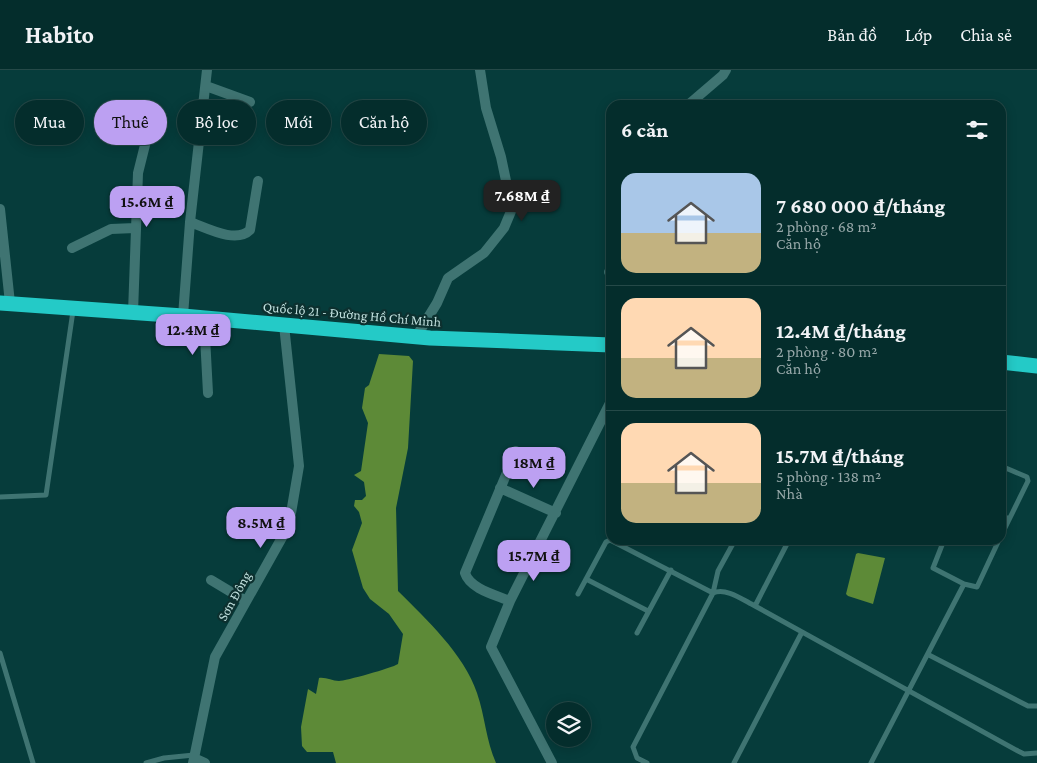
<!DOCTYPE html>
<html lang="vi">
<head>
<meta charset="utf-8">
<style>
	:root { --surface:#042d2c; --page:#0d3534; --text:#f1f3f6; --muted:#97a8a9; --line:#254948; --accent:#bca0f2 }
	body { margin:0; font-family:"Crimson Pro",serif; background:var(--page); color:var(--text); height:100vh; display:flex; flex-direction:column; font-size:19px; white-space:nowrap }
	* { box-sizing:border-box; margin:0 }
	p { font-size:16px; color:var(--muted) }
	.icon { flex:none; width:28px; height:28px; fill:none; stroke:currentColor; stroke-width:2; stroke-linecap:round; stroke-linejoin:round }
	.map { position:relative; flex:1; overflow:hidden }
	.details { position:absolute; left:606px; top:30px; width:400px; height:445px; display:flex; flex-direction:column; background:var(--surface); border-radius:15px; box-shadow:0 2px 12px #0003,0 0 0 1px var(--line) }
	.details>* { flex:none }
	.banner { position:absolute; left:15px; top:30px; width:475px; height:45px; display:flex; gap:10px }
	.controls { position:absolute; left:546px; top:632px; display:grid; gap:10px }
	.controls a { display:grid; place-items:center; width:45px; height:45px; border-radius:50%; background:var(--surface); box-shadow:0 2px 12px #0003,0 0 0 1px var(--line); font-size:25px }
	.price { position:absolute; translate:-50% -42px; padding:0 11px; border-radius:10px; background:var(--accent); color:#111; font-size:16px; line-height:32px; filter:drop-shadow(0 1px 2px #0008) }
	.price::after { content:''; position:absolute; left:50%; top:30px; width:15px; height:11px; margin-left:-8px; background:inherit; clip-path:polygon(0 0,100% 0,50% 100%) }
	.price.on { background:#222; color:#fff }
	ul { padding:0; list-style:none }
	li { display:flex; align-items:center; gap:15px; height:125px; padding:0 15px }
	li+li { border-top:1px solid var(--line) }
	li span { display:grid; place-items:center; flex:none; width:140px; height:100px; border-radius:15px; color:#555 }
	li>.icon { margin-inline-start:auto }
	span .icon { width:60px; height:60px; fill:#fffc; stroke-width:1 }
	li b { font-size:21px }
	h2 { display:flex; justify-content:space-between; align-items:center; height:60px; padding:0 15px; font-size:21px }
	.tag { padding:0 18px; border-radius:22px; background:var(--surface); box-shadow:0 2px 12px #0003,0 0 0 1px var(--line); font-size:18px; line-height:45px }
	.tag.on { background:var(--accent); color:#111 }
	header { display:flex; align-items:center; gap:30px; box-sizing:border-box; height:70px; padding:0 25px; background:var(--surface); border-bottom:1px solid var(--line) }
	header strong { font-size:24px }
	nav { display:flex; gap:28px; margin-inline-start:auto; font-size:18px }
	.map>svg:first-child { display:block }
	.water { fill:#5d8a37 }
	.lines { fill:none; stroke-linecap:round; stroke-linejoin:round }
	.lane { stroke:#3f7472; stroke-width:5 }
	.street { stroke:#3f7472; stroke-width:10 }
	.highway { stroke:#24cac7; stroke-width:15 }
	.labels { text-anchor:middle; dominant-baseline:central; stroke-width:4.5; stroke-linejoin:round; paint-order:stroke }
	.street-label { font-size:14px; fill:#c0dfdd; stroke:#0d302f }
</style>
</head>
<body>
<header>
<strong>Habito</strong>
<nav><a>Bản đồ</a><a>Lớp</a><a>Chia sẻ</a></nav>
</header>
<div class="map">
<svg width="1037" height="693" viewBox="0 0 1037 693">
	<rect width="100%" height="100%" fill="#063c3b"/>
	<!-- water -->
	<path class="water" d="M379 284 409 286 413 291 408 378 396 438 398 521C426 549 464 584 477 623 485 646 486 671 496 693H336L333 682H307L302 676 301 657 308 619 316 624 319 608C326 607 332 611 339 611 345 611 392 598 398 594L403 564 389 544 370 529 363 518 352 480 362 453 359 442 354 436 355 430H362L366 426 364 412 354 405 361 401 368 353 362 338 365 318 369 315Z
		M860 470H886L885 476 861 474Z
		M858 483 885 488 873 534 848 526 846 524 856 484Z"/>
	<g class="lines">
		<!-- lane -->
		<path class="lane" d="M1001 396 1027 407 1028 411 1001 466
			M0 427 46 425 73 241
			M1001 445 1009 449
			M735 470 718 501 713 523C726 517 743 530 755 536L1018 681 1024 684 1037 683
			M944 470 933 498 964 514
			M586 509 648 541
			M578 524 606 472 610 470 713 523 633 677 637 688 647 693
			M755 536 789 470
			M637 563 671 500
			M0 583 33 693
			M929 585 1028 636H1037
			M146 693 164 688 194 685
			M734 693 802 562
			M871 693 964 514 977 517 999 470"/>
		<!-- street -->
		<path class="street" d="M206 16 250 32
			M688 35 723 5 726 0
			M0 139 10 233
			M190 152C207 158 236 174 250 160L258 111
			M72 178 111 159 135 158
			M609 202 611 204
			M133 243 138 103 146 71
			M183 246 190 152 207 0
			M204 248 208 323
			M416 267 437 233 448 208 484 183 504 158 512 139 501 87 486 38 480 0
			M500 418 556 443
			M211 510 246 531
			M510 531C496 525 470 519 465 503L516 381
			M194 688 205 693
			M193 693 215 587 289 455 299 396 284 255
			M552 693 491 577 510 531 611 331"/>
		<!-- highway -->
		<path class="highway" d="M0 233 183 246 430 268 611 275
			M1001 292 1037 296"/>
	</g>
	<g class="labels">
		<!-- street labels -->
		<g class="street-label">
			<text transform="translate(352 244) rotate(5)">Quốc lộ 21 - Đường Hồ Chí Minh</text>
			<text transform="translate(234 526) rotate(-61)">Sơn Đông</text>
		</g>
	</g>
</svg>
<div class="controls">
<a><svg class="icon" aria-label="layers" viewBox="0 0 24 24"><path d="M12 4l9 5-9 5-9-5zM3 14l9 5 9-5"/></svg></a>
</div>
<b class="price on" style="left:522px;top:152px">7.68M ₫</b>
<b class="price" style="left:147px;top:158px">15.6M ₫</b>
<b class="price" style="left:193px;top:286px">12.4M ₫</b>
<b class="price" style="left:534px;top:419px">18M ₫</b>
<b class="price" style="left:261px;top:479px">8.5M ₫</b>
<b class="price" style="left:534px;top:512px">15.7M ₫</b>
<div class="banner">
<a class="tag">Mua</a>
<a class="tag on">Thuê</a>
<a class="tag">Bộ lọc</a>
<a class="tag">Mới</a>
<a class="tag">Căn hộ</a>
</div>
<section class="details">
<h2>6 căn<svg class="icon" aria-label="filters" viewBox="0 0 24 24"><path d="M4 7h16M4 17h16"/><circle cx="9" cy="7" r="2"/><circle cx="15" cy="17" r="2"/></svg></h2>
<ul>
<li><span style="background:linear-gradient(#a9c7e8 60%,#c2b280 0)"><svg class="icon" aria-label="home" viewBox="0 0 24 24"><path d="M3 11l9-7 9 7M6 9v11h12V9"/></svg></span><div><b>7 680 000 ₫/tháng</b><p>2 phòng · 68 m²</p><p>Căn hộ</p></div></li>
<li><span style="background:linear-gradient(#ffd9b3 60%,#c2b280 0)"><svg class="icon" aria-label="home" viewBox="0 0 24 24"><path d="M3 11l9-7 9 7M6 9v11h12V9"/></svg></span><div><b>12.4M ₫/tháng</b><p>2 phòng · 80 m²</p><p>Căn hộ</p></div></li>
<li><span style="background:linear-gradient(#ffd9b3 60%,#c2b280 0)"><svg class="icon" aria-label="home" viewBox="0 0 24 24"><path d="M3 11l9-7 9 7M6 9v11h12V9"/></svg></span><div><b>15.7M ₫/tháng</b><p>5 phòng · 138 m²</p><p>Nhà</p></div></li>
</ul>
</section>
</div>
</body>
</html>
